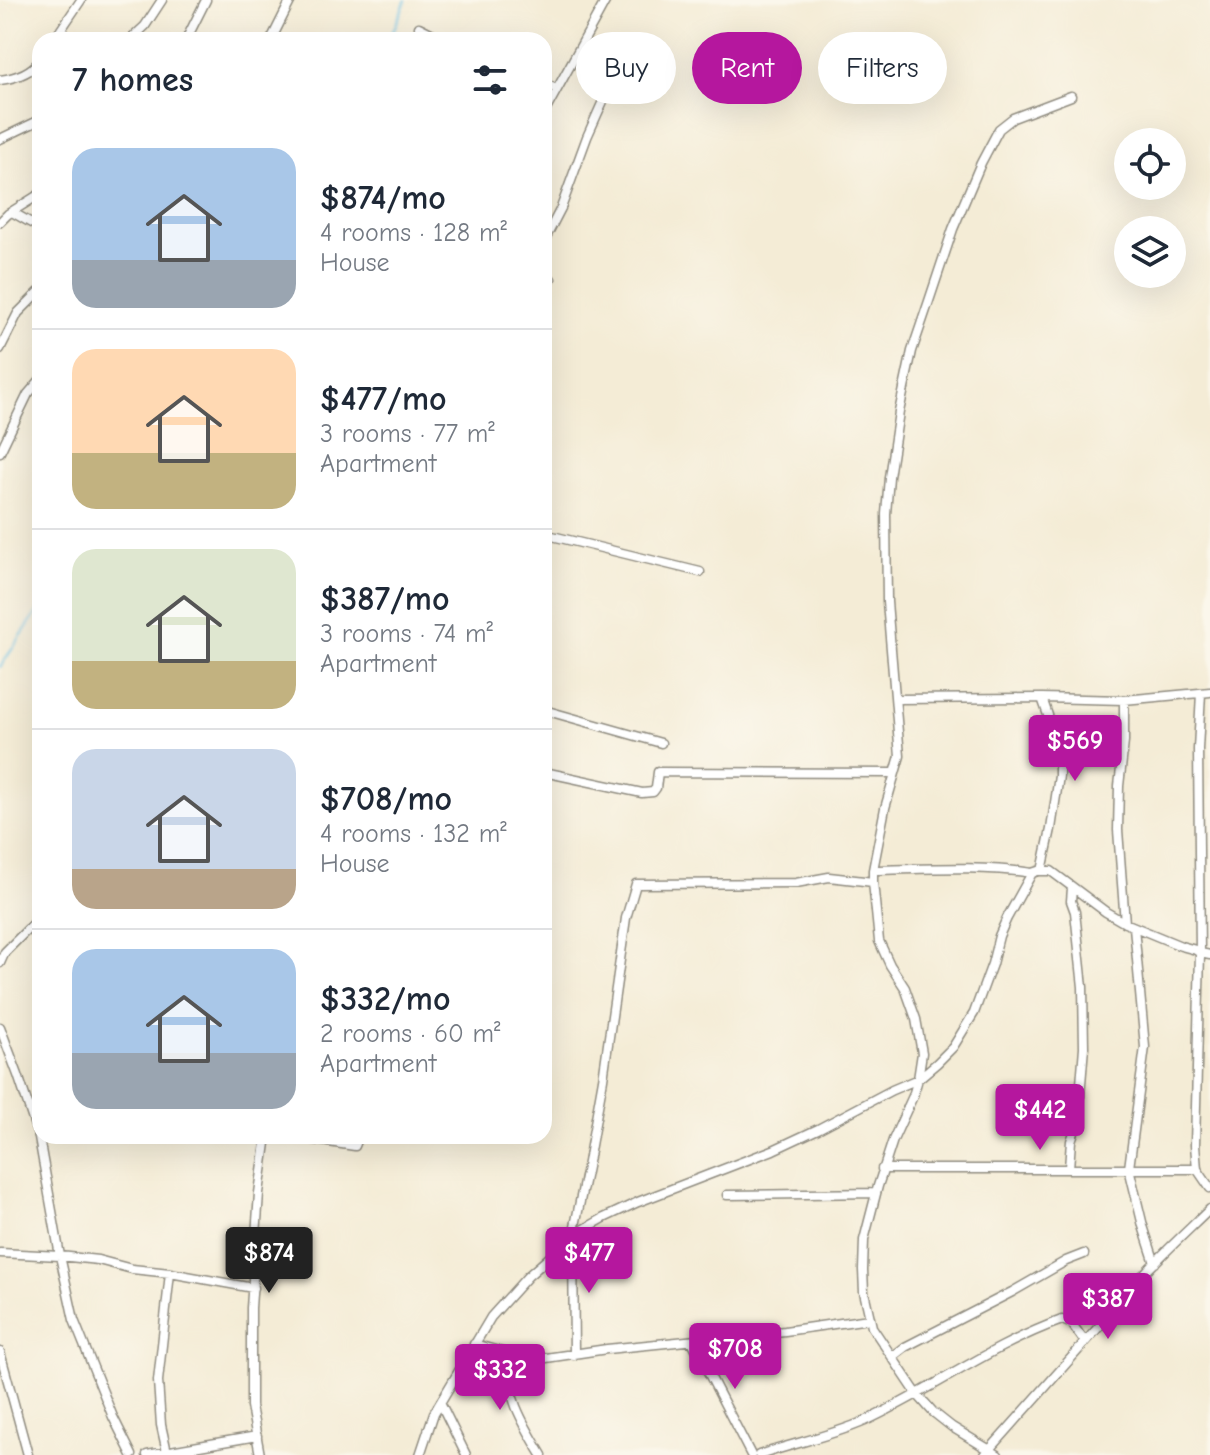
<!DOCTYPE html>
<html lang="en">
<head>
<meta charset="utf-8">
<style>
	:root { --surface:#fff; --page:#f6f6f7; --text:#1f2937; --muted:#747a83; --line:#e0e1e3; --accent:#b5179e }
	body { margin:0; font-family:"Comic Neue",sans-serif; background:var(--page); color:var(--text); height:100vh; display:flex; flex-direction:column; font-size:30px; white-space:nowrap }
	* { box-sizing:border-box; margin:0 }
	p { font-size:26px; color:var(--muted) }
	.icon { flex:none; width:44px; height:44px; fill:none; stroke:currentColor; stroke-width:2; stroke-linecap:round; stroke-linejoin:round }
	.map { position:relative; flex:1; overflow:hidden }
	.drawer { position:absolute; left:32px; top:32px; width:520px; height:1112px; display:flex; flex-direction:column; background:var(--surface); border-radius:24px; box-shadow:0 8px 32px #0002 }
	.drawer>* { flex:none }
	.top-card { position:absolute; left:576px; top:32px; width:514px; height:72px; display:flex; gap:16px }
	.tools { position:absolute; left:1114px; top:128px; display:grid; gap:16px }
	.tools a { display:grid; place-items:center; width:72px; height:72px; border-radius:50%; background:var(--surface); box-shadow:0 8px 32px #0002; font-size:40px }
	.price { position:absolute; translate:-50% -68px; padding:0 18px; border-radius:8px; background:var(--accent); color:#fff; font-size:26px; line-height:52px; filter:drop-shadow(0 2px 4px #0008) }
	.price::after { content:''; position:absolute; left:50%; top:48px; width:24px; height:18px; margin-left:-12px; background:inherit; clip-path:polygon(0 0,100% 0,50% 100%) }
	.price.active { background:#222; color:#fff }
	ul { padding:0; list-style:none }
	li { display:flex; align-items:center; gap:24px; height:200px; padding:0 40px }
	li+li { border-top:2px solid var(--line) }
	li span { display:grid; place-items:center; flex:none; width:224px; height:160px; border-radius:24px; color:#555 }
	li>.icon { margin-inline-start:auto }
	span .icon { width:96px; height:96px; fill:#fffc; stroke-width:1 }
	li b { font-size:34px }
	h2 { display:flex; justify-content:space-between; align-items:center; height:96px; padding:0 40px; font-size:34px }
	.tag { padding:0 28px; border-radius:36px; background:var(--surface); box-shadow:0 8px 32px #0002; font-size:28px; line-height:72px }
	.tag.active { background:var(--accent); color:#fff }
	.map>svg:first-child { display:block }
	.lines { fill:none; stroke-linecap:round; stroke-linejoin:round }
	.stream { stroke:#6ac3e8; stroke-width:2 }
	.street-casing { stroke:#908c80; stroke-width:11 }
	.street { stroke:#fff; stroke-width:8 }
</style>
</head>
<body>
<div class="map">
<svg width="1210" height="1455" viewBox="0 0 1210 1455">
	<rect width="100%" height="100%" fill="#fbf7ec"/>
	<filter id="ink" filterUnits="userSpaceOnUse"><feTurbulence type="fractalNoise" baseFrequency=".0125" numOctaves="2"/><feDisplacementMap in="SourceGraphic" scale="16" xChannelSelector="R" yChannelSelector="G"/><feConvolveMatrix kernelMatrix="1 2 1 2 8 2 1 2 1" color-interpolation-filters="sRGB"/></filter>
	<filter id="wash" filterUnits="userSpaceOnUse"><feTurbulence type="fractalNoise" baseFrequency=".006" numOctaves="4" result="noise"/><feDisplacementMap in="SourceGraphic" scale="32" xChannelSelector="R" yChannelSelector="G"/><feGaussianBlur stdDeviation="1.8" result="paint"/><feColorMatrix in="noise" values="0 0 0 0 0 0 0 0 0 0 0 0 0 0 0 0 0 1.4 0 .05"/><feComposite in="paint" operator="in"/></filter>
	<g filter="url(#wash)">
		<rect width="100%" height="100%" fill="#f4ecd6"/>
		<g class="lines">
			<!-- stream -->
			<path class="stream" d="M388 40 394 29 406 0
				M0 667 40 608"/>
		</g>
	</g>
	<g filter="url(#ink)">
		<g class="lines">
			<defs>
				<path id="street" d="M419 27 445 40
					M54 40 81 0
					M130 40 145 26 162 0
					M186 40 206 0
					M271 40 291 0
					M0 80C15 78 31 73 40 60
					M544 83 556 89
					M544 113 606 0
					M0 139 40 120
					M12 212 40 228
					M0 222 8 214 40 194
					M544 241 561 208 587 137 629 43
					M544 276 551 279 544 296
					M0 349 18 313 40 291
					M0 452 28 394 40 380
					M544 534 700 572
					M1201 693 1198 749 1200 953 1195 1145 1197 1169 1210 1188
					M1042 698 1059 747V776L1051 829 1042 871
					M896 699 1042 698 1124 700 1210 692
					M1124 700V742L1119 786 1118 830 1125 923
					M544 710 661 743
					M1059 747 1123 754
					M544 772 642 793 653 792 656 788 658 772 895 773
					M873 870C926 869 979 865 1032 873
					M1134 927 1145 1047 1129 1168 1143 1226 1155 1263
					M0 963 5 952 40 917
					M0 1027 18 1075 39 1138 60 1256 74 1320 113 1417 132 1455
					M289 1136 355 1146 359 1136
					M1069 1168 1071 1141 1078 1121 1084 1047 1083 987 1075 912 1071 901 1072 888
					M882 1169H1197
					M727 1195 876 1193
					M0 1253 60 1256 98 1260 132 1269 170 1273 253 1288
					M692 1341 751 1455
					M474 1344 524 1358H546L607 1349 785 1331 869 1319
					M0 1352 28 1455
					M504 1353C508 1397 520 1419 542 1455
					M574 1355 573 1236 588 1162 603 1079 626 918 636 884 796 883 829 877 873 882
					M892 1357 905 1347 1012 1292 1066 1261 1084 1254
					M441 1404 466 1455
					M167 1452 161 1425 158 1381 170 1273
					M147 1455 257 1436
					M260 1455 251 1406V1308L259 1193 267 1136
					M420 1455 434 1413 491 1317 528 1276 551 1256 560 1243 604 1218 638 1202 773 1150 818 1129 892 1090 918 1079 937 1063 953 1047 974 1013 992 964 999 936 1007 918 1032 873 1038 871H1051L1106 912 1125 923 1181 946 1196 950 1200 953 1210 955
					M759 1455C794 1443 831 1436 865 1421 932 1390 992 1345 1062 1320L1072 1324 1085 1342
					M985 1455 1112 1312C1140 1274 1176 1242 1210 1209
					M998 1455 952 1427 933 1412 917 1394 872 1327 864 1292 863 1270 864 1240 878 1186 893 1140 913 1096 918 1079 922 1053 916 1019 905 988 890 965 879 941 873 882V870L885 808 900 756 887 602 886 514 889 477 899 412 912 351 929 301 953 229 981 163 999 129 1013 118 1071 96"/>
			</defs>
			<!-- street casing -->
			<use href="#street" class="street-casing"/>
			<!-- street -->
			<use href="#street" class="street"/>
		</g>
	</g>
</svg>
<div class="tools">
<a><svg class="icon" aria-label="locate" viewBox="0 0 24 24"><circle cx="12" cy="12" r="6"/><path d="M12 2v4M12 18v4M2 12h4M18 12h4"/></svg></a>
<a><svg class="icon" aria-label="layers" viewBox="0 0 24 24"><path d="M12 4l9 5-9 5-9-5zM3 14l9 5 9-5"/></svg></a>
</div>
<b class="price" style="left:1075px;top:783px">$569</b>
<b class="price" style="left:1040px;top:1152px">$442</b>
<b class="price active" style="left:269px;top:1295px">$874</b>
<b class="price" style="left:589px;top:1295px">$477</b>
<b class="price" style="left:1108px;top:1341px">$387</b>
<b class="price" style="left:735px;top:1391px">$708</b>
<b class="price" style="left:500px;top:1412px">$332</b>
<div class="top-card">
<a class="tag">Buy</a>
<a class="tag active">Rent</a>
<a class="tag">Filters</a>
</div>
<section class="drawer">
<h2>7 homes<svg class="icon" aria-label="filters" viewBox="0 0 24 24"><path d="M4 7h16M4 17h16"/><circle cx="9" cy="7" r="2"/><circle cx="15" cy="17" r="2"/></svg></h2>
<ul>
<li><span style="background:linear-gradient(#a9c7e8 70%,#9aa5b1 0)"><svg class="icon" aria-label="home" viewBox="0 0 24 24"><path d="M3 11l9-7 9 7M6 9v11h12V9"/></svg></span><div><b>$874/mo</b><p>4 rooms · 128 m²</p><p>House</p></div></li>
<li><span style="background:linear-gradient(#ffd9b3 65%,#c2b280 0)"><svg class="icon" aria-label="home" viewBox="0 0 24 24"><path d="M3 11l9-7 9 7M6 9v11h12V9"/></svg></span><div><b>$477/mo</b><p>3 rooms · 77 m²</p><p>Apartment</p></div></li>
<li><span style="background:linear-gradient(#dfe7d0 70%,#c2b280 0)"><svg class="icon" aria-label="home" viewBox="0 0 24 24"><path d="M3 11l9-7 9 7M6 9v11h12V9"/></svg></span><div><b>$387/mo</b><p>3 rooms · 74 m²</p><p>Apartment</p></div></li>
<li><span style="background:linear-gradient(#c9d6e8 75%,#b9a48a 0)"><svg class="icon" aria-label="home" viewBox="0 0 24 24"><path d="M3 11l9-7 9 7M6 9v11h12V9"/></svg></span><div><b>$708/mo</b><p>4 rooms · 132 m²</p><p>House</p></div></li>
<li><span style="background:linear-gradient(#a9c7e8 65%,#9aa5b1 0)"><svg class="icon" aria-label="home" viewBox="0 0 24 24"><path d="M3 11l9-7 9 7M6 9v11h12V9"/></svg></span><div><b>$332/mo</b><p>2 rooms · 60 m²</p><p>Apartment</p></div></li>
</ul>
</section>
</div>
</body>
</html>
